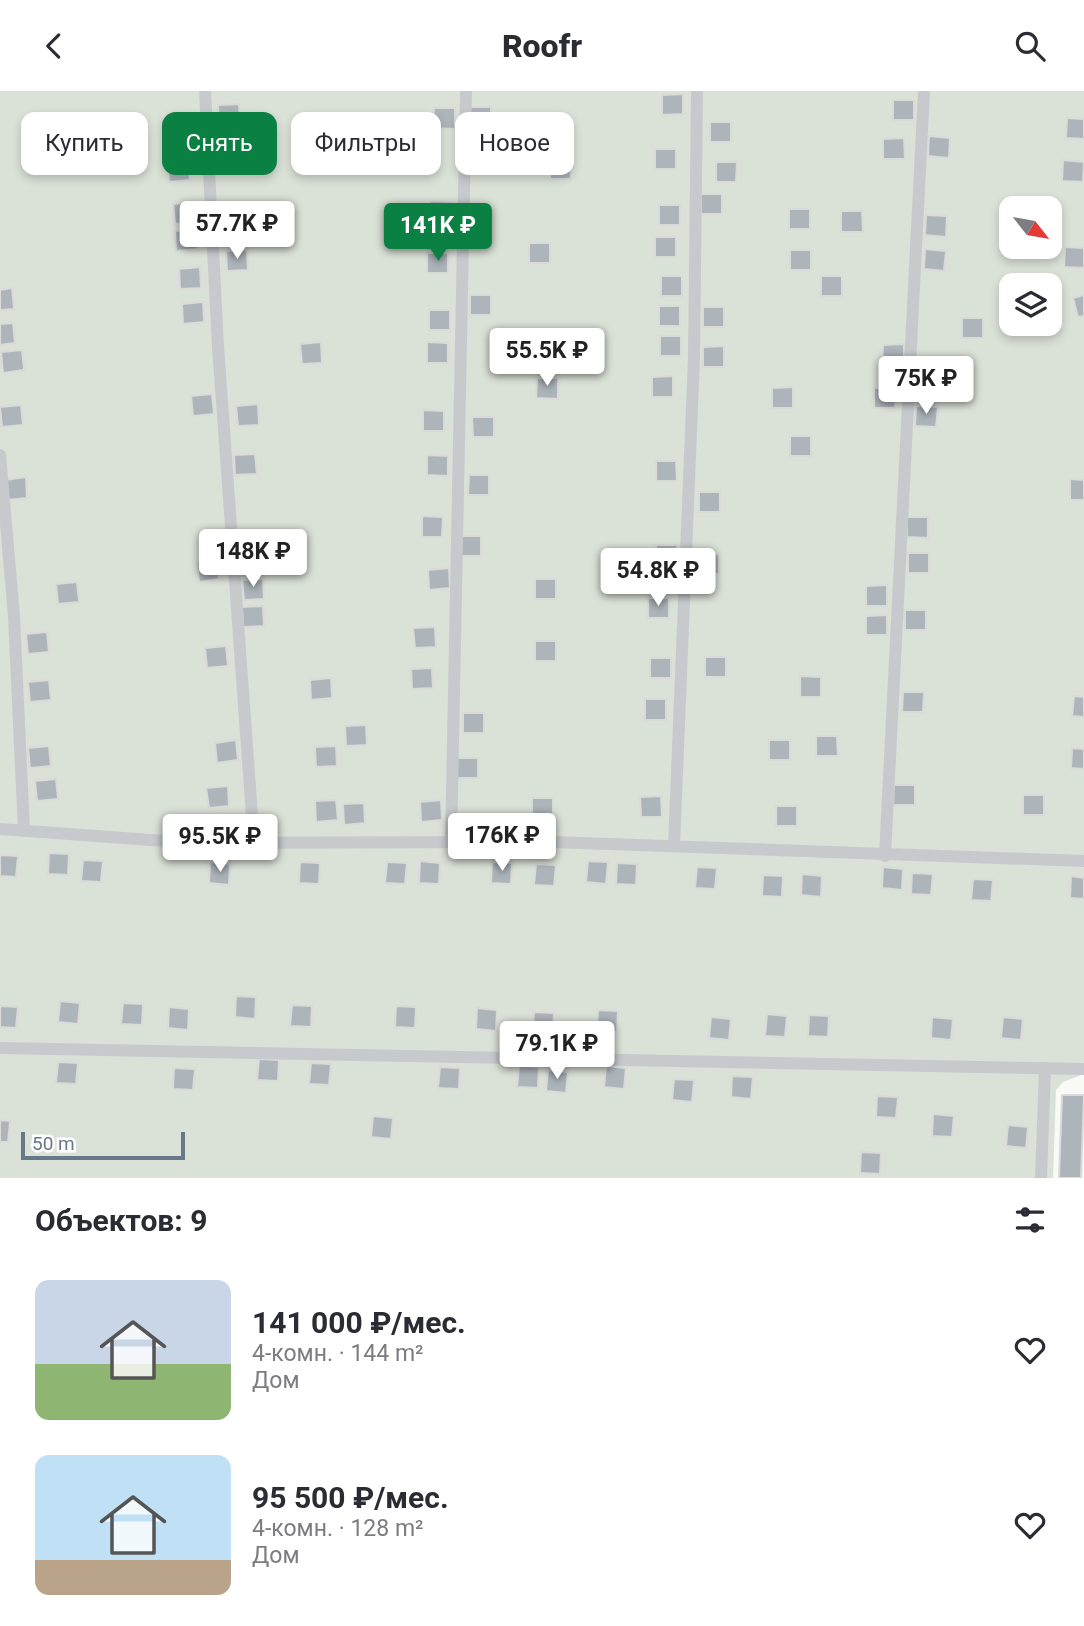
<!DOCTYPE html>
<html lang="ru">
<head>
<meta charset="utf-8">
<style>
	:root { --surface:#fff; --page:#f2f2f3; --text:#2b2b33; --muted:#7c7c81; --accent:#0b8043 }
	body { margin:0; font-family:Roboto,sans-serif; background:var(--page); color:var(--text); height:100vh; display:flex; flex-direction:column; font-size:26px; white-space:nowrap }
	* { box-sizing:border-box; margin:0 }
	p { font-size:23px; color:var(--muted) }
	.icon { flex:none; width:38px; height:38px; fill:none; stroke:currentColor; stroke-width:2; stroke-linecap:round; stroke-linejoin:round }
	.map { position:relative; height:1087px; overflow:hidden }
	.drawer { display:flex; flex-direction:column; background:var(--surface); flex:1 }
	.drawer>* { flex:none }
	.banner { position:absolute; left:21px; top:21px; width:700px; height:63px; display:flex; gap:14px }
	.needle { width:46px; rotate:121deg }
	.controls { position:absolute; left:999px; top:105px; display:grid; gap:14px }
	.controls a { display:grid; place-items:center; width:63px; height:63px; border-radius:14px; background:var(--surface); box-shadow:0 4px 10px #0003; font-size:35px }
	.scale { position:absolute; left:21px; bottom:18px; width:164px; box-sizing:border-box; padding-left:7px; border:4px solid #677888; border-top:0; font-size:19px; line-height:24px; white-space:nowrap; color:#677888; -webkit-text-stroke:5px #fff; paint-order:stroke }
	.price { position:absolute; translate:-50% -60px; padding:0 16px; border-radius:7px; background:#fff; color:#222; font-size:23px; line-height:46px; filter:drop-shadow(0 2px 4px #0008) }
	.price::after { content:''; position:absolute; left:50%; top:42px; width:21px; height:16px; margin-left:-10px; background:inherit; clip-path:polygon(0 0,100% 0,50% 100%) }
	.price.selected { background:var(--accent); color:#fff }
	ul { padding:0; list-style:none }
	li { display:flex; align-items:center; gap:21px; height:175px; padding:0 35px }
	li span { display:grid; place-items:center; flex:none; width:196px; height:140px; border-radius:14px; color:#555 }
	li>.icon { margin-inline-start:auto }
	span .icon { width:84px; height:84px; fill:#fffc; stroke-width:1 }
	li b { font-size:30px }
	h2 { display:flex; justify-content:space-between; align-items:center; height:84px; padding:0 35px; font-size:30px }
	.pill { padding:0 24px; border-radius:14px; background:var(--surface); box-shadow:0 4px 10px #0003; font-size:24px; line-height:63px }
	.pill.selected { background:var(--accent); color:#fff }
	header { display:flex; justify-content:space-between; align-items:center; height:91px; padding:0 35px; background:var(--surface); font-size:32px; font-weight:800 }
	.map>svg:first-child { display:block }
	.green { fill:#dae1d7; fill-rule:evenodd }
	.building { fill:#adb5bb; stroke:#dadad8; stroke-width:2 }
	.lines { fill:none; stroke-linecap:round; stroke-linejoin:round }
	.lane { stroke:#c6cacd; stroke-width:12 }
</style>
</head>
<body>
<header><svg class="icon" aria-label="back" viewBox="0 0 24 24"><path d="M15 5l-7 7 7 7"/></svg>Roofr<svg class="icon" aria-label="search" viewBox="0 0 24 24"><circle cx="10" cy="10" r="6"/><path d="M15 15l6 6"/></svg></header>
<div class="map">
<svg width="1084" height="1087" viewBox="0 0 1084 1087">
	<rect width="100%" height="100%" fill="#f9f9f6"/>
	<!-- green -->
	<path class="green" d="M0 0H1084V983L1063 991 1056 999 1053 1087H0ZM1012 117H1050V156H1012ZM1012 194H1050V233H1012Z"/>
	<!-- building -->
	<path class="building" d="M683 3V23L662 24V4Z
		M893 9H914V29H893Z
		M239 13 240 33 219 34 218 14Z
		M470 16H491V37H470Z
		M434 17H455V38L433 37Z
		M188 23 190 44 169 46 167 25Z
		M1067 27 1084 28V48L1066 47Z
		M710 31H731V51H710Z
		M929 45 950 47 949 67 928 65Z
		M904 47 905 68H883V48Z
		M655 58H676V78H655Z
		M318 61 319 81 298 83 297 62Z
		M550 68H571V88H550Z
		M188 69 190 89 169 91 167 71Z
		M1063 69 1084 71 1083 91 1062 90Z
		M716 71H737L736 91H716Z
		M701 103H722V123H701Z
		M430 110 451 111 450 131H429Z
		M194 111 196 131 175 133 173 113Z
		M659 114H680V134H659Z
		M789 118H810V138H789Z
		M841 120H862L863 141H841Z
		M926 124 947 125 946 146 925 144Z
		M196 138 198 158 176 160 175 140Z
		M655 146H676V166H655Z
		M529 152H550V172H529Z
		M1065 156 1084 157V177L1064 176Z
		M925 158 946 160 944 180 924 178Z
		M247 159 248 179 227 180 226 160Z
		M790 159H811V179H790Z
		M427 162H448V182H427Z
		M200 176 201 197 180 198 179 178Z
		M661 185H682V205H661Z
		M821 185H842V205H821Z
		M12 197 14 218 0 219V199Z
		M470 204H491V224H470Z
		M1084 204V225L1078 226 1073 207Z
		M203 211 204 231 183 233 182 213Z
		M659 215H680V235H659Z
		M703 216H724V236H703Z
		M429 219H450V239H429Z
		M962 227H983V247H962Z
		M13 232 15 252 0 254V233Z
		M660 245H681V265H660Z
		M321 251 322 272 302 273 300 253Z
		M427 251 448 252V272H427Z
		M904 253V274H882L883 254Z
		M724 255V276H703V256Z
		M22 259 24 279 3 282 1 261Z
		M673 285V306H652V286Z
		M537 287H558V308L536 307Z
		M793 296V317H772V297Z
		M874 297H896L895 317H874Z
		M212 303 214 323 193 325 191 305Z
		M258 313 259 334 238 335 236 315Z
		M21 314 23 334 2 336 0 316Z
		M916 315 938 316 936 336 915 335Z
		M423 319 444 320V340H423Z
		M472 326H494V346H473Z
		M790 345H811V365H790Z
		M255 363 257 383 235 384 234 364Z
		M427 364 448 365V385L427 384Z
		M656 370H676L677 390H656Z
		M469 384H489V404H468Z
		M26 386 27 407 7 409 5 389Z
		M1070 388 1084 389V409H1070Z
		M699 401H720V421H699Z
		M422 425 443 426 442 446H422Z
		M907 426H928V447L907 446Z
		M460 445H481V465H460Z
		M656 454H677V474H656Z
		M908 462H929V482H908Z
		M698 463H719V483H698Z
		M263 464 264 484 243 485 242 465Z
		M217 468 219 488 199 491 197 471Z
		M449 477 450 497 429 499 428 479Z
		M263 488 264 508 244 509 242 489Z
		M535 488H556V508H535Z
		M77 491 79 511 58 513 56 493Z
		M887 494V515H866V495Z
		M648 507H669V527H648Z
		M263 515 264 535 243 536 242 516Z
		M905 519H926V539H905Z
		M887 524V544H866V525Z
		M435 536 436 556 415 557 413 537Z
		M47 541 49 561 28 563 26 543Z
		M535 550H556V570H535Z
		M226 555 228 575 207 577 205 557Z
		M705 566H726V586H705Z
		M650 567H671V587H650Z
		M432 577 433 597 412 598 411 578Z
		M800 585 821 586V606H800Z
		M331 587 332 607 311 609 310 589Z
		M49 589 51 609 30 611 28 591Z
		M903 601H924L923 621H902Z
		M1074 605 1084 606V626L1072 625Z
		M645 608H666V629H645Z
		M463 622H484V642H463Z
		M366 634 367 654 346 655 345 635Z
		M816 645H837L838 665H816Z
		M236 649 238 669 217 672 215 652Z
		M769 649H790V669H769Z
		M49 655 51 675 30 677 28 657Z
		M336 655 337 675 316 676 315 656Z
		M1072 657 1084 658V678L1071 677Z
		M456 667H478V687H457Z
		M56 688 58 708 37 710 35 690Z
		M894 694H915V714H893Z
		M228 695 229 715 209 717 206 697Z
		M1023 704H1044V724H1023Z
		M661 705 662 726H641L640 706Z
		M532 707H553V728H532Z
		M336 709 338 729 316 731 315 710Z
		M441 709 442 729 421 731 420 711Z
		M364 712 365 732 344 734 343 713Z
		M776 715H797V735H776Z
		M49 762 69 763 68 784 48 783Z
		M0 764 18 765 16 786 0 785Z
		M83 769 103 770 101 791 81 790Z
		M420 770 440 772 439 793 419 792Z
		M588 770 608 771 606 793 586 791Z
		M210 771 230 773 229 794 209 792Z
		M300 771 320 772 319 793 299 792Z
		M387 771 407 772 405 793 385 792Z
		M492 771 512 772 511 793 491 792Z
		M617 772 637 773 636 794 616 793Z
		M536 773 556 774 554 795 534 794Z
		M697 776 717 777 715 798 695 797Z
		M883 776 903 778 902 799 882 797Z
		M912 782 933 783 931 804 911 803Z
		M802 783 822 785 821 806 801 804Z
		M763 784 783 785 782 806 762 805Z
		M1071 785 1084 787V808L1070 807Z
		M973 788 993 789 991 810 971 809Z
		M236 905 256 906 255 928 235 926Z
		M60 910 80 912 78 933 58 931Z
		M123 912 143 913 142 934 121 933Z
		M292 914 312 915 311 936 290 935Z
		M0 915 18 916 16 937 0 936Z
		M396 915 416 916 415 937 395 936Z
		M169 916 189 918 188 939 168 937Z
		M477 917 497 919 496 940 476 938Z
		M598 919 618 920 617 941 597 940Z
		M534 921 554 922 553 943 533 942Z
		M767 923 787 925 785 946 765 945Z
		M809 924 829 925 828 946 808 945Z
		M711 926 731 928 729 949 709 947Z
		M932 926 953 928 951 949 931 947Z
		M1003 926 1023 928 1021 949 1001 947Z
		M259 968 279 969 278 990 257 989Z
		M58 971 78 972 76 993 56 992Z
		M311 972 331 973 329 994 309 993Z
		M519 975 539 976 538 997 517 996Z
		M606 975 626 977 624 998 604 996Z
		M440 976 460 977 459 998 438 997Z
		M174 977 195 978 193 999 173 998Z
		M548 979 568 981 566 1002 546 1000Z
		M732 985 753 986 751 1008 731 1006Z
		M674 988 694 989 692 1011 672 1009Z
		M1062 1004H1084L1081 1087H1059Z
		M877 1005 898 1006 896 1027 876 1026Z
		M933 1023 954 1025 952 1046 932 1045Z
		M373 1025 393 1027 391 1048 371 1046Z
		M0 1029 10 1030 8 1051H0Z
		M1008 1034 1028 1036 1026 1057 1006 1055Z
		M861 1061 881 1062 880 1083 860 1082Z"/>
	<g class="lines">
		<!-- lane -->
		<path class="lane" d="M205 0 218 256 254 752
			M0 364 14 525 24 740
			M0 738 192 752 552 751 1084 770
			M451 751 466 0
			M674 755 694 267 697 0
			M885 765 924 0
			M0 957 1084 978
			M1041 1087 1045 977"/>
	</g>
</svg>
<div class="controls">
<a><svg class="needle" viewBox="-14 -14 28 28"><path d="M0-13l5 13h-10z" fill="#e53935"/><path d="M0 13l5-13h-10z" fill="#7c7c81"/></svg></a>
<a><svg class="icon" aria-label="layers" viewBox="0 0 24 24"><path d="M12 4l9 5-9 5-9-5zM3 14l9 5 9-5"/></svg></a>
</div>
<div class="scale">50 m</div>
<b class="price" style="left:237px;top:170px">57.7K ₽</b>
<b class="price selected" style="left:438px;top:172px">141K ₽</b>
<b class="price" style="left:547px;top:297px">55.5K ₽</b>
<b class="price" style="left:926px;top:325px">75K ₽</b>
<b class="price" style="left:253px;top:498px">148K ₽</b>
<b class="price" style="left:658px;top:517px">54.8K ₽</b>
<b class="price" style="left:502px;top:782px">176K ₽</b>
<b class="price" style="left:220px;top:783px">95.5K ₽</b>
<b class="price" style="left:557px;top:990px">79.1K ₽</b>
<div class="banner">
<a class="pill">Купить</a>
<a class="pill selected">Снять</a>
<a class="pill">Фильтры</a>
<a class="pill">Новое</a>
</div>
</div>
<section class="drawer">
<h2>Объектов: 9<svg class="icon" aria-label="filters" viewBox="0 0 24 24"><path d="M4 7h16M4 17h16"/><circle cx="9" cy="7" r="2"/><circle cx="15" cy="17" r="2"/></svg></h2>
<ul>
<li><span style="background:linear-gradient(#c9d6e8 60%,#8fb573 0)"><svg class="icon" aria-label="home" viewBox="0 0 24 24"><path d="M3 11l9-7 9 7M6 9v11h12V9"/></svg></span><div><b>141 000 ₽/мес.</b><p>4-комн. · 144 m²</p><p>Дом</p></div><svg class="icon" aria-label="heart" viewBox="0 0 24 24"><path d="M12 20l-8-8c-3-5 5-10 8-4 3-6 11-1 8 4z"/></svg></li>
<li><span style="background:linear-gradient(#bfe0f5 75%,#b9a48a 0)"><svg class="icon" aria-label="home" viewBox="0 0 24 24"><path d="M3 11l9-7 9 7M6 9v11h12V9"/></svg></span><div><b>95 500 ₽/мес.</b><p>4-комн. · 128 m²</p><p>Дом</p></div><svg class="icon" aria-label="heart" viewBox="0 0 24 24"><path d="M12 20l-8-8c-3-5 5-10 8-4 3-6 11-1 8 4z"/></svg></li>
</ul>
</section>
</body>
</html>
